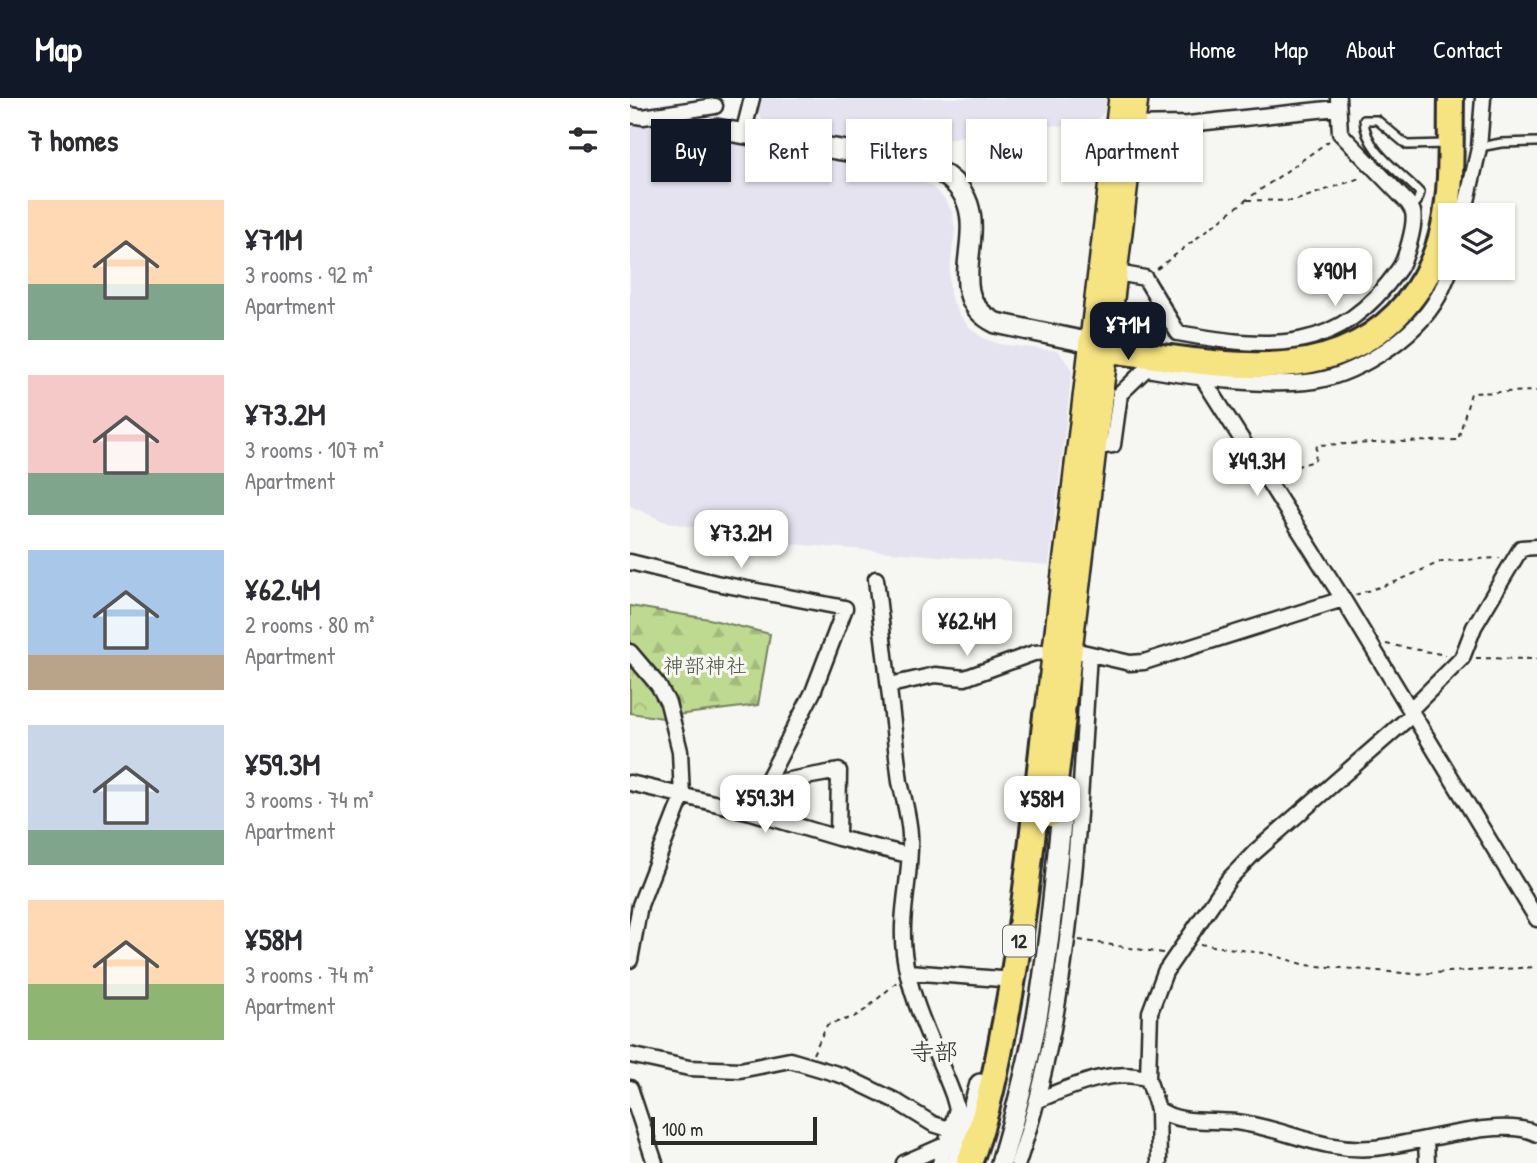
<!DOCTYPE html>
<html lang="en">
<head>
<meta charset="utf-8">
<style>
	:root { --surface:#fff; --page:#f7f7f7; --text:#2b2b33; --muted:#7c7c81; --accent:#111827 }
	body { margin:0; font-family:"Patrick Hand","Klee One",sans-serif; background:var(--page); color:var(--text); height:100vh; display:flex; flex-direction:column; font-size:26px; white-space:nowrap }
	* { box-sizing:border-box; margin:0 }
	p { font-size:23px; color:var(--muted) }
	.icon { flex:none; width:38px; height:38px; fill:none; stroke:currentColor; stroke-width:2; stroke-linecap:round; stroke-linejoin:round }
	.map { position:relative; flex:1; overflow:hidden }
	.sheet { display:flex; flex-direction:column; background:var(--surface); width:630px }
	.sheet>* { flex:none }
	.banner { position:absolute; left:21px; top:21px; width:665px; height:63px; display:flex; gap:14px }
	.buttons { position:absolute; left:808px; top:105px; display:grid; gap:14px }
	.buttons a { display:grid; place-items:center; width:77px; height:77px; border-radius:0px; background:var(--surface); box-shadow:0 2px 5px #0004; font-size:35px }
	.scale { position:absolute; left:21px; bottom:18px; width:166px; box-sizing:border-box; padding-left:7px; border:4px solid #2b2b2b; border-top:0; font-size:19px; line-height:24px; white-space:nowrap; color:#2b2b2b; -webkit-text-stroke:5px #f6f6f2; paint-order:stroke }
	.price { position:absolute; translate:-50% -60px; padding:0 16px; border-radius:14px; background:#fff; color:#222; font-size:23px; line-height:46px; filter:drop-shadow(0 2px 4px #0008) }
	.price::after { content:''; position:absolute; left:50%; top:42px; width:21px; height:16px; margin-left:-10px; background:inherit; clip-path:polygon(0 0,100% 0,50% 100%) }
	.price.active { background:var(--accent); color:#fff }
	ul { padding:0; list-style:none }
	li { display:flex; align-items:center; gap:21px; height:175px; padding:0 28px }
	li span { display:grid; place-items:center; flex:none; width:196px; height:140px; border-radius:0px; color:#555 }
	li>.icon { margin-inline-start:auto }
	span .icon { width:84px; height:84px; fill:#fffc; stroke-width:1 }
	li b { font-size:30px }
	h2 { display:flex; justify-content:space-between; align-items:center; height:84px; padding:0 28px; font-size:30px }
	.chip { padding:0 24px; border-radius:0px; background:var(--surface); box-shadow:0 2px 5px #0004; font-size:24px; line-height:63px }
	.chip.active { background:var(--accent); color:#fff }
	header { display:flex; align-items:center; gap:42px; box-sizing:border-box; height:98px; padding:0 35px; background:var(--accent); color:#fff }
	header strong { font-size:33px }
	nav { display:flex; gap:38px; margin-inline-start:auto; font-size:24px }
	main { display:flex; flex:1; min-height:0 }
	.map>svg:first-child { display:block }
	.built { fill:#e5e3ef }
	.forest { fill:url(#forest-firs); stroke:#74825e; stroke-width:2 }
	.park { fill:url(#park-crowns); stroke:#74825e; stroke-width:2 }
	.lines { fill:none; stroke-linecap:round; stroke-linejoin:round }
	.lane-casing { stroke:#2b2b2b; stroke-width:12 }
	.street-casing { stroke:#2b2b2b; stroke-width:19 }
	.secondary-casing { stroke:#2b2b2b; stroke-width:24 }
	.primary-casing { stroke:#2b2b2b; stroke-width:26 }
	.highway-casing { stroke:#2b2b2b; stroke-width:30 }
	.path { stroke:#2b2b2b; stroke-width:2; stroke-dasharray:5 5; stroke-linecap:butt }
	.lane { stroke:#f6f6f2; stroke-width:7 }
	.street { stroke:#f6f6f2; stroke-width:14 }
	.secondary { stroke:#f6f6f2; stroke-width:19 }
	.primary { stroke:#f6e381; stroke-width:21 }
	.highway { stroke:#f6e381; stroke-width:24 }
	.labels { text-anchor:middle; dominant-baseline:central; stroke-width:6; stroke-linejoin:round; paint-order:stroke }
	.shield { fill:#f6f6f2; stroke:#686867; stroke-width:2 }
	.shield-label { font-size:19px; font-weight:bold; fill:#2b2b2b }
	.park-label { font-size:21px; fill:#505644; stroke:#f6f6f2 }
	.quarter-label { font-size:24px; fill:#2b2b2b; stroke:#f6f6f2 }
</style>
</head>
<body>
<header>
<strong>Map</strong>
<nav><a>Home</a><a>Map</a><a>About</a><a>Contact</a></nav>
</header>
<main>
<section class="sheet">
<h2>7 homes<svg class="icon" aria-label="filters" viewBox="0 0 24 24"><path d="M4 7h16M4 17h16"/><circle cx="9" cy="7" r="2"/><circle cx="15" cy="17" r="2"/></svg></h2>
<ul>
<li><span style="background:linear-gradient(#ffd9b3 60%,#7fa58c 0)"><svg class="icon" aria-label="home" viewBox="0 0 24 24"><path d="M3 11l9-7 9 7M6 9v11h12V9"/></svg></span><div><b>¥71M</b><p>3 rooms · 92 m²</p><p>Apartment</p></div></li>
<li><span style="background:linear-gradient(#f6c9c9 70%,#7fa58c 0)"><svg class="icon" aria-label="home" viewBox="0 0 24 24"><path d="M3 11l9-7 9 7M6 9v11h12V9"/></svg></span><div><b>¥73.2M</b><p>3 rooms · 107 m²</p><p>Apartment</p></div></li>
<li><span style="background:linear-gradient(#a9c7e8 75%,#b9a48a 0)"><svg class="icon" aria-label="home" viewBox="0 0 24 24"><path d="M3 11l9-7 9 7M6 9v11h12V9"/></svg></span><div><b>¥62.4M</b><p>2 rooms · 80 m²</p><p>Apartment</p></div></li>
<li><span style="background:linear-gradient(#c9d6e8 75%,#7fa58c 0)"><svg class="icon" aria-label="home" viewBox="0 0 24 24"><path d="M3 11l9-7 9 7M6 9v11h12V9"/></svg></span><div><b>¥59.3M</b><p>3 rooms · 74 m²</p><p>Apartment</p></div></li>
<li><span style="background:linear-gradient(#ffd9b3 60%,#8fb573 0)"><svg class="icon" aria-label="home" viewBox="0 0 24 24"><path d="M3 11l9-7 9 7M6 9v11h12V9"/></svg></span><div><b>¥58M</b><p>3 rooms · 74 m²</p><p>Apartment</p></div></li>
</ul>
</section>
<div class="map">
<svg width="907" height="1065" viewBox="0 0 907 1065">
	<defs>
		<pattern id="forest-firs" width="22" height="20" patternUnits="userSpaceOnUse" patternTransform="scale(1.75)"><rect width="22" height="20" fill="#bed990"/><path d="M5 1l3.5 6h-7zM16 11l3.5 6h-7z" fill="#a3ba7c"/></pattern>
		<pattern id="park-crowns" width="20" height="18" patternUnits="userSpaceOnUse" patternTransform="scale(1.75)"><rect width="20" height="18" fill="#bed990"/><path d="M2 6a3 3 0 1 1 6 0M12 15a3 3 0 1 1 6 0" fill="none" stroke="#a3ba7c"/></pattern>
	</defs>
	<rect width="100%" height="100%" fill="#f6f6f2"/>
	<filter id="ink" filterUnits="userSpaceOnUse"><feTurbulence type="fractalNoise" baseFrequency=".0143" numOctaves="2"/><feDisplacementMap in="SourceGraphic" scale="14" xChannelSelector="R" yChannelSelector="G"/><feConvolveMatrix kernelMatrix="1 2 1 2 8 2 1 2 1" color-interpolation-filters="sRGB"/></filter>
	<g filter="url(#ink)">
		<!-- built -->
		<path class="built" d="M132 0H476L474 15 460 28 388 27 367 29 313 43 301 56 137 30 128 14Z
			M0 25 284 79 301 88 313 99 322 114 325 131 319 179 320 197 327 213 338 228 351 239 369 246 428 253 442 272 419 467 137 444 33 423 0 408Z"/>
		<!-- forest -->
		<path class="forest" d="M0 508 79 521 140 536 128 607 47 617 7 551 0 546Z"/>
		<!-- park -->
		<path class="park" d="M0 554 6 560 39 621 0 615Z"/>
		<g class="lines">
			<defs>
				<path id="lane" d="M850 49 871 45 907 44
					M781 109 787 104 790 95C771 74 735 53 734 22H747L777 47 816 46"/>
				<path id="street" d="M0 17 13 19 85 8
					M495 27 558 26 707 10
					M113 36 122 0
					M834 117 849 50 853 0
					M487 175 515 180 548 235C643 252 708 257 769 171 776 161 786 126 783 114 782 111 780 108 778 105L710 35 708 0
					M572 279 713 501 907 821
					M466 349 483 347 490 296 516 271C567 279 625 289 676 284 723 280 785 240 808 199 813 190 817 179 821 170
					M0 464 86 485 215 510 183 594 121 714
					M246 481 270 684C274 701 279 719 280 737 282 776 269 815 274 855 280 904 306 951 323 997L327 1011 310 1065
					M0 554 28 587 38 605 50 653 52 699 10 807 0 862
					M452 554 500 565 514 564 713 501
					M260 587 305 577 335 580 404 555 418 554
					M780 612 832 560 844 529 891 450 907 449
					M0 685 121 714 208 740 278 757
					M137 686 209 673 208 740
					M278 874 371 881
					M0 957 59 970 110 972 160 962 214 978 264 1002 303 1026 319 1031
					M0 990 25 1065
					M407 1002C442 989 481 969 518 981
					M528 1011C549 1027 581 1021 606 1024 655 1030 691 1054 743 1050 784 1047 873 1017 907 1036
					M796 1042 797 1065
					M274 1065 315 1047
					M388 1065C444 901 448 727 459 556
					M529 1065 528 1011 518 981 519 946 520 914 535 874 599 781 625 754 783 616"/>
				<path id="secondary" d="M86 31 294 66C392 106 295 190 366 225L461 245
					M327 1065 350 986
					M371 1065C385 1017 398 969 407 919 420 845 426 770 434 696"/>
				<path id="primary" d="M416 617 490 0
					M433 619 507 0"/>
				<path id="highway" d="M461 245 478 252C579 263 703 297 778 204 796 182 808 156 814 128 823 86 820 42 821 0
					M421 716 433 619
					M339 1065C355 1024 365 979 373 935 394 830 404 723 416 617"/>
			</defs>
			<!-- lane casing -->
			<use href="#lane" class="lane-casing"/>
			<!-- street casing -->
			<use href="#street" class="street-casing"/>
			<!-- secondary casing -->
			<use href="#secondary" class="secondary-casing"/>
			<!-- primary casing -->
			<use href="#primary" class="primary-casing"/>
			<!-- highway casing -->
			<use href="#highway" class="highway-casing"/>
			<!-- path -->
			<path class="path" d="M617 102 664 103 733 79
				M527 171 616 102 699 43
				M647 374 685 363 687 347 828 342 841 295 907 293
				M725 497 768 483 812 463 870 460
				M756 546 816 557
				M846 560 907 561
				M449 842 533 855
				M570 846 639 856 676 867 784 876 907 869
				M183 956 197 927 224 919 235 912 268 883"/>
			<!-- lane -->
			<use href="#lane" class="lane"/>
			<!-- street -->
			<use href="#street" class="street"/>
			<!-- secondary -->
			<use href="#secondary" class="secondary"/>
			<!-- primary -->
			<use href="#primary" class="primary"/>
			<!-- highway -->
			<use href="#highway" class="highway"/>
		</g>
	</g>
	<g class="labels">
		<!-- shield labels -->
		<rect class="shield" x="373" y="827.5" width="32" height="31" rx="5"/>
		<g class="shield-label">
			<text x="389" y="843">12</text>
		</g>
		<!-- park labels -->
		<g class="park-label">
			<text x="75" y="567">神部神社</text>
		</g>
		<!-- quarter labels -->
		<g class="quarter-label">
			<text x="304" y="953">寺部</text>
		</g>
	</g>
</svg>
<div class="buttons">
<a><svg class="icon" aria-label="layers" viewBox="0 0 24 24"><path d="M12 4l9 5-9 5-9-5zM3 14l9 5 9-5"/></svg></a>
</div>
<div class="scale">100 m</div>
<b class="price" style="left:705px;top:210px">¥90M</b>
<b class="price active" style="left:498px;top:264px">¥71M</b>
<b class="price" style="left:627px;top:400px">¥49.3M</b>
<b class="price" style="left:111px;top:472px">¥73.2M</b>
<b class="price" style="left:337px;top:560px">¥62.4M</b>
<b class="price" style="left:135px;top:737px">¥59.3M</b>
<b class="price" style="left:412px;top:738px">¥58M</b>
<div class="banner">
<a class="chip active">Buy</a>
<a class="chip">Rent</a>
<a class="chip">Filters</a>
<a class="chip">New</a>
<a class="chip">Apartment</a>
</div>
</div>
</main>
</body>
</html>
